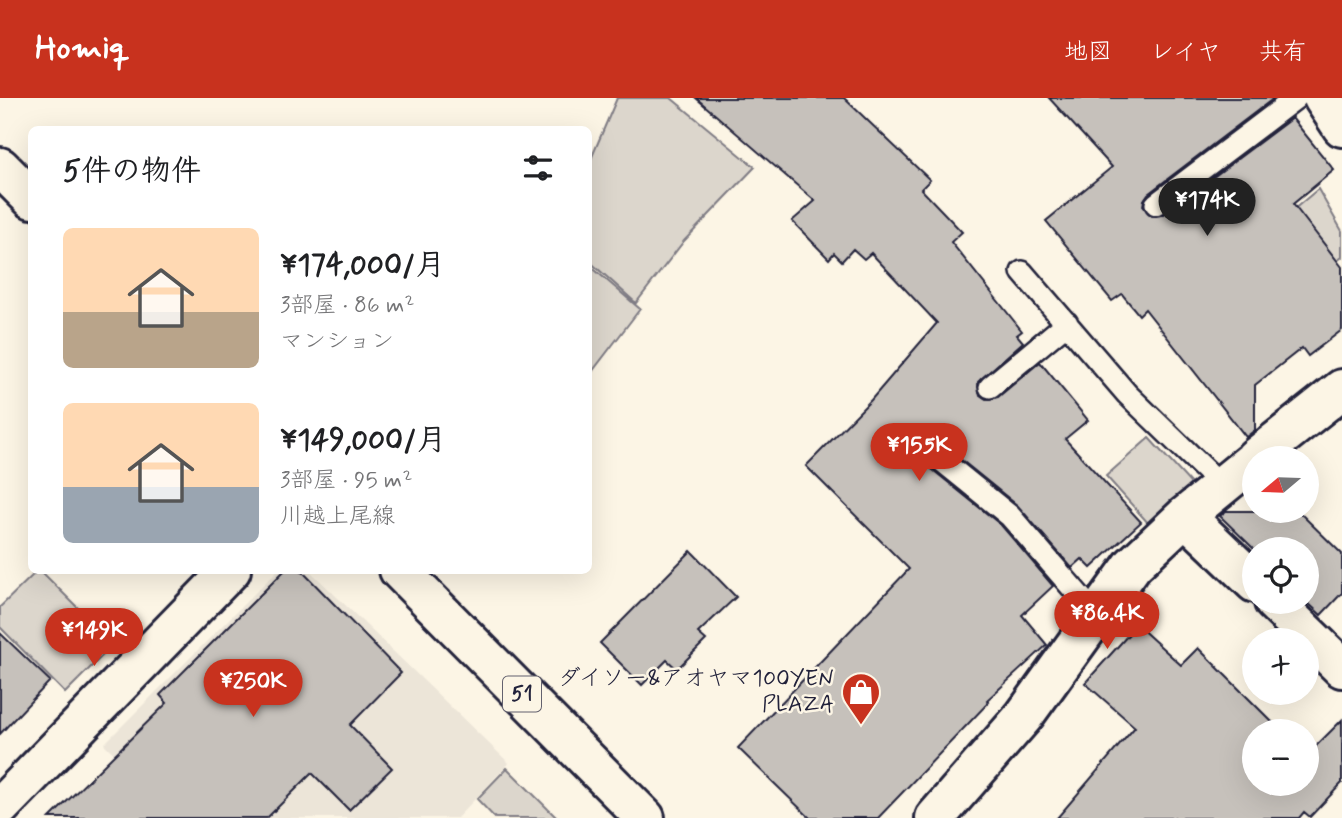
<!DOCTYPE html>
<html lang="ja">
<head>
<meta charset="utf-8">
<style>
	:root { --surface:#fff; --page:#f6f6f6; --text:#202124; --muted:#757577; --accent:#c8321e }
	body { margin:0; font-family:Mynerve,"Klee One",sans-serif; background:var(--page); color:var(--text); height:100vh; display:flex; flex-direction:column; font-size:26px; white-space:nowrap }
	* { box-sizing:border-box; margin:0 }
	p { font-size:23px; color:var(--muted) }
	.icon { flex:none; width:38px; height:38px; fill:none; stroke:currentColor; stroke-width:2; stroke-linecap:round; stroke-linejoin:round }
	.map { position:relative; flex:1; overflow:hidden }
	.details { position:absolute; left:28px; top:28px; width:564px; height:448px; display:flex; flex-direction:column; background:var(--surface); border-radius:10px; box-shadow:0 7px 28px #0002 }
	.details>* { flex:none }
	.needle { width:46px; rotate:251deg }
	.buttons { position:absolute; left:1242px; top:348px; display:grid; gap:14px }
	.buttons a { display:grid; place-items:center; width:77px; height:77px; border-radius:50%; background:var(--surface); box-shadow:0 7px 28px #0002; font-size:35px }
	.price { position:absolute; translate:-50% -60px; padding:0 16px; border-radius:24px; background:var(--accent); color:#fff; font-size:23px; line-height:46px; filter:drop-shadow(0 2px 4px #0008) }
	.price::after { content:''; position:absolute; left:50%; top:42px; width:21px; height:16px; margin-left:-10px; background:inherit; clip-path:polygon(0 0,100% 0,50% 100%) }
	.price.active { background:#222; color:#fff }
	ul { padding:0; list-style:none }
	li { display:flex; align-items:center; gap:21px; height:175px; padding:0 35px }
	li span { display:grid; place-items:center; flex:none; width:196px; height:140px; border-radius:10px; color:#555 }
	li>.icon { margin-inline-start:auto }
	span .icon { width:84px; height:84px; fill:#fffc; stroke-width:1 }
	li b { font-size:30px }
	h2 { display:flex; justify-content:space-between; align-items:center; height:84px; padding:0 35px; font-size:30px }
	header { display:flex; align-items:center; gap:42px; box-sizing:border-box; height:98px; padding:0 35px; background:var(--accent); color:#fff }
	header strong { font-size:33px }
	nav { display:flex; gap:38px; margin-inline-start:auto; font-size:24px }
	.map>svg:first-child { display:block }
	.built { fill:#ece5d8 }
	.green { fill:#dcd6cc; stroke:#7f7c84; stroke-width:2 }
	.building { fill:#c6c1bb; stroke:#22223b; stroke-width:2 }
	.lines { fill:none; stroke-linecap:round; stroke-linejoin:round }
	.service-casing { stroke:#22223b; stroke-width:26 }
	.minor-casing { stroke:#22223b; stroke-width:44 }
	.primary-casing { stroke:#22223b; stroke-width:44 }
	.service { stroke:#fcf5e5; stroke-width:21 }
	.minor { stroke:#fcf5e5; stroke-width:38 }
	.primary { stroke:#fcf5e5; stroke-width:38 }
	.labels { text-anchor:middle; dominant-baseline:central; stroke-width:5; stroke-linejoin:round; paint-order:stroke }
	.shield { fill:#fcf5e5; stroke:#63616e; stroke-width:2 }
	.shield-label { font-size:21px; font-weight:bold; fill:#22223b }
	.poi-label { font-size:23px; fill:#22223b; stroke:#fcf5e5; text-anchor:end }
</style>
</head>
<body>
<header>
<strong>Homiq</strong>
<nav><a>地図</a><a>レイヤ</a><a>共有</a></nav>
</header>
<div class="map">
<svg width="1342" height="720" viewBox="0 0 1342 720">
	<rect width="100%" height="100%" fill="#fcf5e5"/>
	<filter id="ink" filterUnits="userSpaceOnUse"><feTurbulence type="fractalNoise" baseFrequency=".0143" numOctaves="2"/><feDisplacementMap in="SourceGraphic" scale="14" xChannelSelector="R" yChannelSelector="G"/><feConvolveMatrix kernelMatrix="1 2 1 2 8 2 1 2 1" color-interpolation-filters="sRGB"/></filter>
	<g filter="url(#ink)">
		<!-- built -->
		<path class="built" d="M309 472 509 665 457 720H169L175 713 104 646 277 473Z"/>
		<!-- green -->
		<path class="green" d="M617 0H671L755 69 684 143 636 205 588 162V68Z
			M1318 91 1342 133V159L1327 171 1286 118Z
			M588 166 640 211 588 279Z
			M1149 340 1192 387 1149 426 1106 378Z
			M37 473H41L114 546 65 595 0 529V509Z
			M507 670 557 720H495L477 701Z"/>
		<!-- building -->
		<path class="building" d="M696 0H844L930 82 921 91 962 134 951 144 1022 233 1017 237 1023 244 978 284 980 297 986 301 998 299 1040 264 1088 322 1065 341 1141 424 1091 470 1082 461 1072 470 1018 408 933 339 926 336 915 340 912 348 917 359 1001 427 1053 488 1022 517 1047 547 987 602 989 604 878 720H810L738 650 909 471 806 368 871 302 937 225 871 155 864 161 853 151 842 163 834 155 829 161 792 123 815 103Z
			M1049 0H1274L1148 96 1144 102 1143 108 1152 118 1164 116 1292 20 1334 72 1293 106 1342 169V232L1308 258 1302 250 1255 287V332L1246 339 1145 211 1139 217 1122 196 1112 203 1046 123 1112 69Z
			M1226 413H1298L1342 456V495L1321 517 1307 504V452H1255L1220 418Z
			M691 453 736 499 698 535 706 542 677 571 667 562 642 587 600 545Z
			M285 472H301L401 575 350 627 392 670 349 712 312 675 267 720H50L167 605 160 597Z
			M1137 527 1181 567 1198 550 1282 634H1255V686H1307V657L1342 622V685L1310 719 1304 714 1299 720H1057L1135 629 1085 585Z
			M0 535 50 583 0 636Z"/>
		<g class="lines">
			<defs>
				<path id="service" d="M1156 106 1296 0
					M1022 174 1127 296 1222 388
					M990 289 1067 225
					M925 349 1010 418 1096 517"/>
				<path id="minor" d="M1323 0 1342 29
					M1255 360 1342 291
					M1185 418 1255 485
					M1274 504 1342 570
					M0 709 231 472
					M935 720 1024 618 1133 467 1185 418 1255 361"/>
				<path id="primary" d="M0 69 32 101
					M399 472 645 720"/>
			</defs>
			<!-- service casing -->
			<use href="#service" class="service-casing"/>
			<!-- minor casing -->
			<use href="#minor" class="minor-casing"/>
			<!-- primary casing -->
			<use href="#primary" class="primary-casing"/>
			<!-- service -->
			<use href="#service" class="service"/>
			<!-- minor -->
			<use href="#minor" class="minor"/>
			<!-- primary -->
			<use href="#primary" class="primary"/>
		</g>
	</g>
	<!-- icons -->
	<defs>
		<symbol id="shop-pin" viewBox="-11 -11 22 30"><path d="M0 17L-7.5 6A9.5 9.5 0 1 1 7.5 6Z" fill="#c8321e" stroke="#fcf5e5"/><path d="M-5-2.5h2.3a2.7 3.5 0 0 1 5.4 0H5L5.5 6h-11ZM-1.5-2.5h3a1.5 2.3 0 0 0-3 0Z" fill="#fff"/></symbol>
	</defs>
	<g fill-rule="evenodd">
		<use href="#shop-pin" x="839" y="572" width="44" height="60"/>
	</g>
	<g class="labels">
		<!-- shield labels -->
		<rect class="shield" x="503" y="578.5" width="38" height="35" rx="5"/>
		<g class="shield-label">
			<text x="522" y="596">51</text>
		</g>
		<!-- poi labels -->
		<g class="poi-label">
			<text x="834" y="581">ダイソー&amp;アオヤマ100YEN<tspan x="834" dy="26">PLAZA</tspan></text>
		</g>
	</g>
</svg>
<div class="buttons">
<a><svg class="needle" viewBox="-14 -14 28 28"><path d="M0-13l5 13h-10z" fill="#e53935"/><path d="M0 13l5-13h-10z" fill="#757577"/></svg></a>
<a><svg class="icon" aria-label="locate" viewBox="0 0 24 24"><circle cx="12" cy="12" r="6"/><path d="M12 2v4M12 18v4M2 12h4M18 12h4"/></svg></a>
<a>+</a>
<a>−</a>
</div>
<b class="price active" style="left:1207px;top:140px">¥174K</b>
<b class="price" style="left:919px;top:385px">¥155K</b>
<b class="price" style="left:1107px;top:553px">¥86.4K</b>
<b class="price" style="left:94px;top:570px">¥149K</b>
<b class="price" style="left:253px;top:621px">¥250K</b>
<section class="details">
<h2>5件の物件<svg class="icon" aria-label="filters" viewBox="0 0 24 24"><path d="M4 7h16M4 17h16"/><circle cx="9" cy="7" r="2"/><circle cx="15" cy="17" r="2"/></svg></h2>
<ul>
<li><span style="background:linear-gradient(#ffd9b3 60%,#b9a48a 0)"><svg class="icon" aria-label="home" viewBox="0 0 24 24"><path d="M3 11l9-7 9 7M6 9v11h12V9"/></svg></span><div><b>¥174,000/月</b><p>3部屋 · 86 m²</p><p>マンション</p></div></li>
<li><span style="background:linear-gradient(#ffd9b3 60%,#9aa5b1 0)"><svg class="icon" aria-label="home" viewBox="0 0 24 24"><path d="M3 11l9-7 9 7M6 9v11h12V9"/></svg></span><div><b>¥149,000/月</b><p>3部屋 · 95 m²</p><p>川越上尾線</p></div></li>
</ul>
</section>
</div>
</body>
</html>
